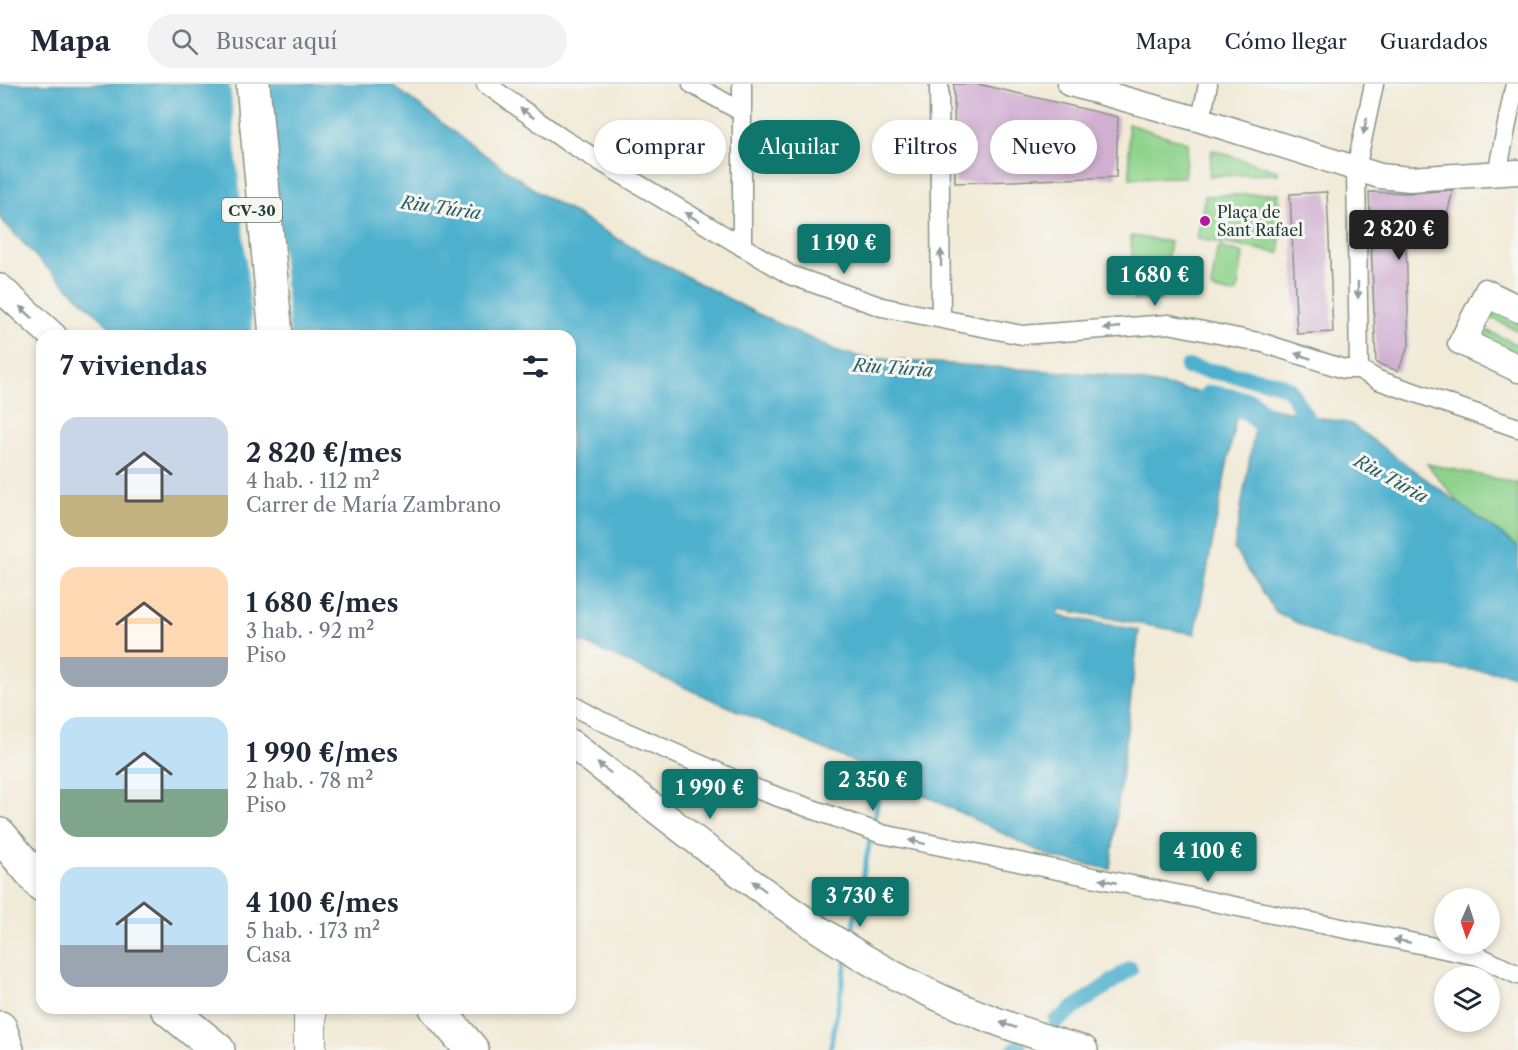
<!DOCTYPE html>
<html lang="es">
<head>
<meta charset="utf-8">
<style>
	:root { --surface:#fff; --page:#f2f2f3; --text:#1f2937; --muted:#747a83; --line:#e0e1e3; --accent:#0f766e }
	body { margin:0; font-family:"Libre Caslon Text",serif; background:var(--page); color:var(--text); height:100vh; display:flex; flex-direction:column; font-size:22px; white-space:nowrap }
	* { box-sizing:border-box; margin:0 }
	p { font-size:20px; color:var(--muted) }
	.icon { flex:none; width:33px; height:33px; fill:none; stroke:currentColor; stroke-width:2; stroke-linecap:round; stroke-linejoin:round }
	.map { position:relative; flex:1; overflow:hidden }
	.side { position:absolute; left:36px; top:246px; width:540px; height:684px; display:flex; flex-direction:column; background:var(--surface); border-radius:18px; box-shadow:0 3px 9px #0003 }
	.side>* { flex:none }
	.hud { position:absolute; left:594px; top:36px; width:570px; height:54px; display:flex; gap:12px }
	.needle { width:39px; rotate:183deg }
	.buttons { position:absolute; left:1434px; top:804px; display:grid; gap:12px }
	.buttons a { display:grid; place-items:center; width:66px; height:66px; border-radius:50%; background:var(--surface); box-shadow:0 3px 9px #0003; font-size:30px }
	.price { position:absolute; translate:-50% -51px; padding:0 14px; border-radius:6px; background:var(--accent); color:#fff; font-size:20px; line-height:39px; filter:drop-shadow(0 2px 3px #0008) }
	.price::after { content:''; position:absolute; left:50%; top:36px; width:18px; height:14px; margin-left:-9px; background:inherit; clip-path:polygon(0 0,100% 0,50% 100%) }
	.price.selected { background:#222; color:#fff }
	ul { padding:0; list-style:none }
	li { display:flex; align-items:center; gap:18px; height:150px; padding:0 24px }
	li span { display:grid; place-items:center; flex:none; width:168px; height:120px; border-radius:18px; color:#555 }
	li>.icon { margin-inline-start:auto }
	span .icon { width:72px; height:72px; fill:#fffc; stroke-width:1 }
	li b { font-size:26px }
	h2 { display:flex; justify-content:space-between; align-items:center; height:72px; padding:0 24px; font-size:26px }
	.tag { padding:0 21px; border-radius:27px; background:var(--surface); box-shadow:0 3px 9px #0003; font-size:21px; line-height:54px }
	.tag.selected { background:var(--accent); color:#fff }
	header { display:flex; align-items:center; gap:36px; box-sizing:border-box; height:84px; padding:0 30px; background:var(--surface); border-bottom:2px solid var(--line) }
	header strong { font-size:28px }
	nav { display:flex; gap:33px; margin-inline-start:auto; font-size:21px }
	.search { width:420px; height:54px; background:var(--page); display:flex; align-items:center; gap:15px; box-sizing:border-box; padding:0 21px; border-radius:33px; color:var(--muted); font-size:22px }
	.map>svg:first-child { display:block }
	.green { fill:#8fd38c; stroke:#578860; stroke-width:1.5 }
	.water { fill:#4eb0cd; stroke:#367680; stroke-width:1.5 }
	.pier { fill:#f1ead7 }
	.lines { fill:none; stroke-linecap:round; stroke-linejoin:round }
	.stream { stroke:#4eb0cd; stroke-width:4.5 }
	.canal { stroke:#4eb0cd; stroke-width:16 }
	.river { stroke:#4eb0cd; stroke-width:28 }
	.building { fill:#d0afd1 }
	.pedestrian-casing { stroke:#889486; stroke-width:16 }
	.minor-casing { stroke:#889486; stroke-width:21 }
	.tertiary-casing { stroke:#889486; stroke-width:27 }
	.secondary-casing { stroke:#889486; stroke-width:30 }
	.trunk-casing { stroke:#889486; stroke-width:34 }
	.motorway-casing { stroke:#889486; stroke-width:36 }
	.pedestrian { stroke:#fff; stroke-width:14 }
	.minor { stroke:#fff; stroke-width:18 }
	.tertiary { stroke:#fff; stroke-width:24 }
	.secondary { stroke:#fff; stroke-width:27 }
	.trunk { stroke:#fff; stroke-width:32 }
	.motorway { stroke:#fff; stroke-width:33 }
	.oneway { fill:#8f9e9a }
	.poi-dot { fill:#b5179e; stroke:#f6f6f2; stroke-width:2 }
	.labels { text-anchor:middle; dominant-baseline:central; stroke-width:6; stroke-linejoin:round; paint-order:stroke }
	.shield { fill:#f6f6f2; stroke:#60746d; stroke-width:1.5 }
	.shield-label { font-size:15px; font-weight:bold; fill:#1f3d34 }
	.poi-label { font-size:16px; fill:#1f3d34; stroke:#f6f6f2; text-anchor:start }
	.water-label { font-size:18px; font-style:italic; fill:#2d6062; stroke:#f6f6f2 }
</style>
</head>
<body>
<header>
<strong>Mapa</strong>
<div class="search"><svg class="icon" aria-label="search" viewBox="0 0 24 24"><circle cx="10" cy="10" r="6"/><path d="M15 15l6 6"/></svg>Buscar aquí</div>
<nav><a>Mapa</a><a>Cómo llegar</a><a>Guardados</a></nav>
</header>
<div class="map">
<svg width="1518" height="966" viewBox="0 0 1518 966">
	<rect width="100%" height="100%" fill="#f6f6f2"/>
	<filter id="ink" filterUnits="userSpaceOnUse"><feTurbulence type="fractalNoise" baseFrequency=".0167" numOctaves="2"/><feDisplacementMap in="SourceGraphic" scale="12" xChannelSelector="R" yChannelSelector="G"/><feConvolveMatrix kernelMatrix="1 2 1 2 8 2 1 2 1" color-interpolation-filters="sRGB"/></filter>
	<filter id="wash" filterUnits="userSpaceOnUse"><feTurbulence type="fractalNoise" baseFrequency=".008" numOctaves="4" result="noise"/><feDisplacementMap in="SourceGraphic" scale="24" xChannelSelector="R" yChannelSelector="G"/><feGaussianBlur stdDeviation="1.35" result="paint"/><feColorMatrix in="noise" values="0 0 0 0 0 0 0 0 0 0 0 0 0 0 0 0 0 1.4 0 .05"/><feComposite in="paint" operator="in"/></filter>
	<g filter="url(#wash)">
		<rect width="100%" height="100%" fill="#f1ead7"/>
		<!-- green -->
		<path class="green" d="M1128 40 1188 59 1184 93 1130 94Z
			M1212 66 1278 87V90L1209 92Z
			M1279 109 1280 169 1197 155 1205 112Z
			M1131 152 1170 158 1161 215 1134 216Z
			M1220 163 1243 170 1237 208 1234 210 1213 206 1211 204 1217 166Z
			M1489 218 1518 231V247L1483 230Z
			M1478 242 1518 261V277L1471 255Z
			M1427 380 1518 399V469L1463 424Z"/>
		<!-- water -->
		<path class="water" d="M0 0H391L468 59 541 110 640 168 754 228 835 266 864 274 1106 291 1249 317V326L1233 324V327L1237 328 1195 550 1059 525V532L1139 546 1110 785 1051 773 883 691 570 553V252H120L40 177 0 134Z
			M1259 321 1351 340 1518 463V593L1504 589 1411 580 1329 555 1276 528 1234 465Z"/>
		<!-- pier -->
		<path class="pier" d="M230 0H266L290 252H253Z"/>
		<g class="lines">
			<!-- stream -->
			<path class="stream" d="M873 742 883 691
				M851 854 871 751
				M830 966 847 874"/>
			<!-- canal -->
			<path class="canal" d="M1187 283 1274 298 1289 305 1316 349
				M1056 937 1130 885
				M1015 966 1019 963"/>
			<!-- river -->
			<path class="river" d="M1211 315 1249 322 1280 353 1286 355"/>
		</g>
		<g id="blocks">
			<!-- building -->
			<path class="building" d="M954 0H978L1118 33 1116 93 955 99Z
				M1453 106 1440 160 1429 157 1406 158 1409 261 1398 287 1376 279 1369 108 1411 109Z
				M1327 108 1333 248 1297 250 1290 110Z"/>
		</g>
	</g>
	<g filter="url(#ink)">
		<use href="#blocks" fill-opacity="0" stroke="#889486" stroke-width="1.5"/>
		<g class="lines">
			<defs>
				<path id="pedestrian" d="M1518 231 1489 218 1471 255 1518 277"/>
				<path id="minor" d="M486 0 563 55 790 191 882 223 1022 251 1169 240 1263 259 1344 285H1359L1378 296 1518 344
					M692 0 742 28
					M939 0 941 233
					M1201 36 1208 0
					M1497 90 1515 0
					M742 163V0
					M1518 220 1485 204 1457 260 1518 289
					M1359 285 1356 85 1374 0
					M570 620 599 636 759 706 882 750 1478 872 1518 891"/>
				<path id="tertiary" d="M1070 0 1201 36 1380 92 1410 95 1518 88"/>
				<path id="secondary" d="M0 204 53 252
					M570 659C668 733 765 816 871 878 937 917 1010 945 1084 966"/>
				<path id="trunk" d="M310 924V966"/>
				<path id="motorway" d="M253 0 276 252
					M0 751 42 801
					M167 924 218 966
					M436 924 472 966
					M0 944 7 966"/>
			</defs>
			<!-- pedestrian casing -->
			<use href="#pedestrian" class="pedestrian-casing"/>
			<!-- minor casing -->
			<use href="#minor" class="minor-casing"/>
			<!-- tertiary casing -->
			<use href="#tertiary" class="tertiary-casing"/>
			<!-- secondary casing -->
			<use href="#secondary" class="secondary-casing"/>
			<!-- trunk casing -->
			<use href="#trunk" class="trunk-casing"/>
			<!-- motorway casing -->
			<use href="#motorway" class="motorway-casing"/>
			<!-- pedestrian -->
			<use href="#pedestrian" class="pedestrian"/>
			<!-- minor -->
			<use href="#minor" class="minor"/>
			<!-- tertiary -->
			<use href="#tertiary" class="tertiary"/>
			<!-- secondary -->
			<use href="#secondary" class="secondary"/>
			<!-- trunk -->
			<use href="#trunk" class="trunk"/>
			<!-- motorway -->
			<use href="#motorway" class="motorway"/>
		</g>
		<!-- one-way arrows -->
		<defs><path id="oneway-solid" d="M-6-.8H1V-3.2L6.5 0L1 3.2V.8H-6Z" transform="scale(1.5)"/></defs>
		<g class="oneway">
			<use href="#oneway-solid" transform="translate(527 29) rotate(-145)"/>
			<use href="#oneway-solid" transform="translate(1365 42) rotate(102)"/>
			<use href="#oneway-solid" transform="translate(692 133) rotate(-149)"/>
			<use href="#oneway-solid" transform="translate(941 174) rotate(-90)"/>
			<use href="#oneway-solid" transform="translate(1358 206) rotate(89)"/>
			<use href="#oneway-solid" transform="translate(26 228) rotate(-138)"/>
			<use href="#oneway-solid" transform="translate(1112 244) rotate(174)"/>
			<use href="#oneway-solid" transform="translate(1303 272) rotate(-162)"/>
			<use href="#oneway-solid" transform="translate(604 684) rotate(-143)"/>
			<use href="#oneway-solid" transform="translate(917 758) rotate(-166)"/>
			<use href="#oneway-solid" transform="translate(1108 797) rotate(-169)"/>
			<use href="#oneway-solid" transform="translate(759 802) rotate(-143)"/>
			<use href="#oneway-solid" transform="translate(1402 857) rotate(-169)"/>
			<use href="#oneway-solid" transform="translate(1008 941) rotate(-161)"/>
		</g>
	</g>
	<!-- markers -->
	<circle class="poi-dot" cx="1205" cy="137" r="6"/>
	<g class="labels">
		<!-- shield labels -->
		<rect class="shield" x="222" y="114" width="60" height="24" rx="4.5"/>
		<g class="shield-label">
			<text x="252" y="126">CV-30</text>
		</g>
		<!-- poi labels -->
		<g class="poi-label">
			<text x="1217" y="128">Plaça de<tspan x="1217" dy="18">Sant Rafael</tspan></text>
		</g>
		<!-- water labels -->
		<g class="water-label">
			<text transform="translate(441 124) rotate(8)">Riu Túria</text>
			<text transform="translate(893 284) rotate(4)">Riu Túria</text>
			<text transform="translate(1391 395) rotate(29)">Riu Túria</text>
		</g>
	</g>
</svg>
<div class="buttons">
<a><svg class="needle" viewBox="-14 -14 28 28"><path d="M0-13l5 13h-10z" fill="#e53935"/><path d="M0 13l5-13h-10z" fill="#747a83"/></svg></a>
<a><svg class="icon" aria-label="layers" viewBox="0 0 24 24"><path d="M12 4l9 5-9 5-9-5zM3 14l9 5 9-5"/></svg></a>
</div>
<b class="price selected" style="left:1399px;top:177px">2 820 €</b>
<b class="price" style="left:844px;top:191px">1 190 €</b>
<b class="price" style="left:1155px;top:223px">1 680 €</b>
<b class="price" style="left:873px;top:728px">2 350 €</b>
<b class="price" style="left:710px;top:736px">1 990 €</b>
<b class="price" style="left:1208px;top:799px">4 100 €</b>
<b class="price" style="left:860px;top:844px">3 730 €</b>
<div class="hud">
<a class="tag">Comprar</a>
<a class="tag selected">Alquilar</a>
<a class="tag">Filtros</a>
<a class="tag">Nuevo</a>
</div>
<section class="side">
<h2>7 viviendas<svg class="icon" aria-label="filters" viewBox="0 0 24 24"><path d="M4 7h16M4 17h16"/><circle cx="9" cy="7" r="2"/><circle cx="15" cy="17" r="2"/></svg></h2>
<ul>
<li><span style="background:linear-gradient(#c9d6e8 65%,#c2b280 0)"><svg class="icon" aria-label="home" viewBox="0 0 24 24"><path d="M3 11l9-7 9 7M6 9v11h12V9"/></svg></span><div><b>2 820 €/mes</b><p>4 hab. · 112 m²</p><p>Carrer de María Zambrano</p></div></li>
<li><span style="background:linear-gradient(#ffd9b3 75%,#9aa5b1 0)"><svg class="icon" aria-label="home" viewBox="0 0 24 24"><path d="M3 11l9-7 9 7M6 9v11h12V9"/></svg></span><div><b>1 680 €/mes</b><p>3 hab. · 92 m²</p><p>Piso</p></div></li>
<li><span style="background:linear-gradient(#bfe0f5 60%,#7fa58c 0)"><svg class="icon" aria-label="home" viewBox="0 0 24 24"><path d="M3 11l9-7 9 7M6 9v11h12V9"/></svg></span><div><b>1 990 €/mes</b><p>2 hab. · 78 m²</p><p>Piso</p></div></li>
<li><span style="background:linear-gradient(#bfe0f5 65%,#9aa5b1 0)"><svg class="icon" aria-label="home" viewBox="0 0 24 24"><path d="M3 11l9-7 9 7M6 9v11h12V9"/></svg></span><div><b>4 100 €/mes</b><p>5 hab. · 173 m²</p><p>Casa</p></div></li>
</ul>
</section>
</div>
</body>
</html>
